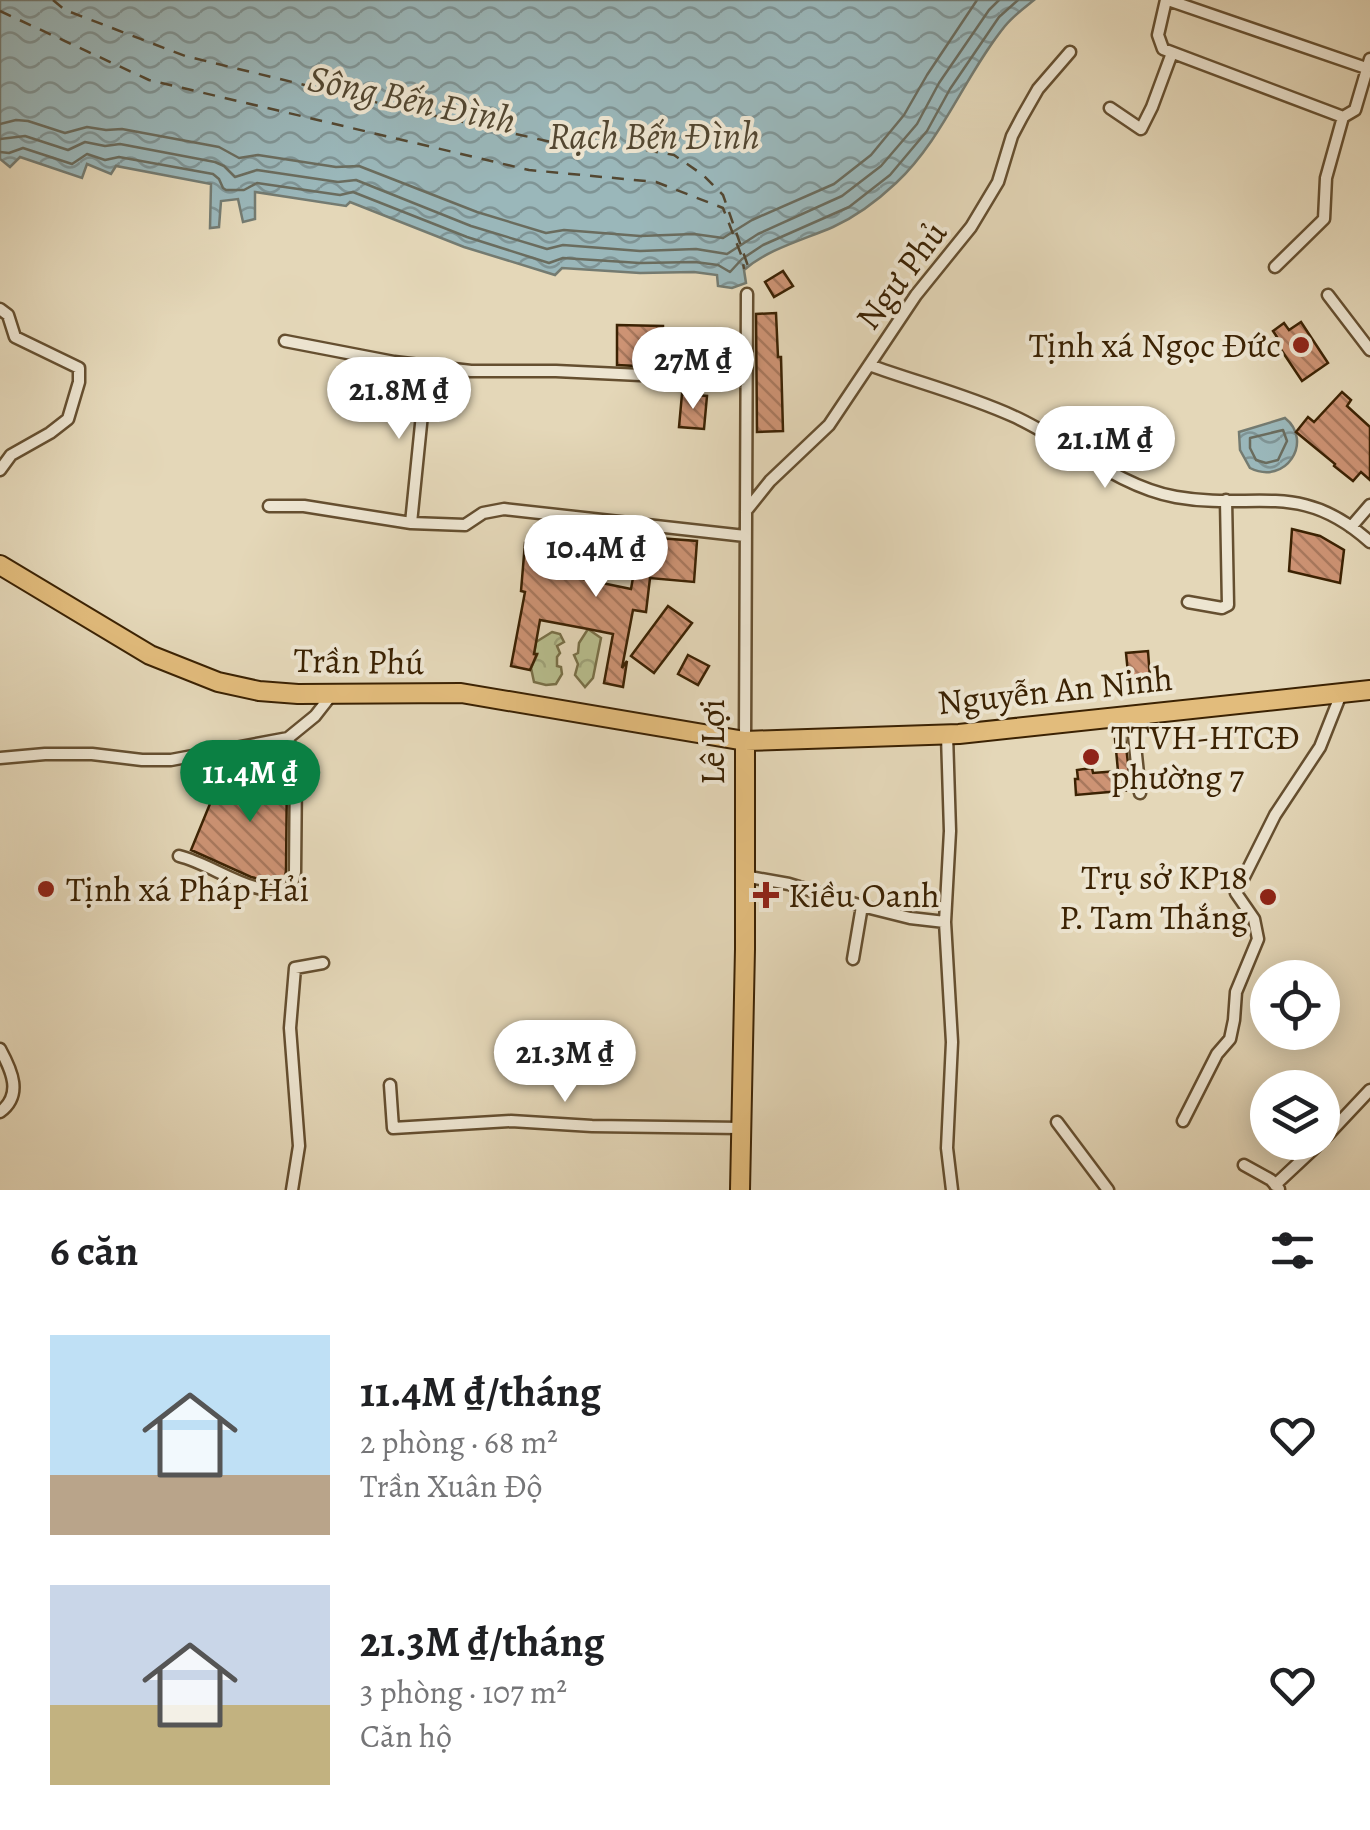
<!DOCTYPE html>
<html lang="vi">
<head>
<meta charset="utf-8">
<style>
	:root { --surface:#fff; --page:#f2f2f2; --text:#202124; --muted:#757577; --accent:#0b8043 }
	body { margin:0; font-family:Alegreya,serif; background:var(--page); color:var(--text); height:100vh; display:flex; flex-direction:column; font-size:38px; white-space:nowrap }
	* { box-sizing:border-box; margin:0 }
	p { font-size:32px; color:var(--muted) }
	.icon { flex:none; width:55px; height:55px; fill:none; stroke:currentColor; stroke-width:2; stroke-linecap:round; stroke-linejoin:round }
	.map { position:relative; height:1190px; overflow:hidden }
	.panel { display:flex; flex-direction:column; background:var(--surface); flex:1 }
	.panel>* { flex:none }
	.controls { position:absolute; left:1250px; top:960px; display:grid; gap:20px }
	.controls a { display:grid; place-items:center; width:90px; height:90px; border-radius:50%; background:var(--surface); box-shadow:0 5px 25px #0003; font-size:50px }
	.price { position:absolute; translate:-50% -85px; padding:0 22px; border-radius:35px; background:#fff; color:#222; font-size:32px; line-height:65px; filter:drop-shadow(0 2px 5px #0008) }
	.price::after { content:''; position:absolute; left:50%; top:60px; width:30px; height:22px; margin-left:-15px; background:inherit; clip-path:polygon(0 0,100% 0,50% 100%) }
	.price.current { background:var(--accent); color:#fff }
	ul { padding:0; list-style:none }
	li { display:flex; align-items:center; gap:30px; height:250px; padding:0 50px }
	li span { display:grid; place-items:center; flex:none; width:280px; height:200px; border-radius:0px; color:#555 }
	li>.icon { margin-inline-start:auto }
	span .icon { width:120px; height:120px; fill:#fffc; stroke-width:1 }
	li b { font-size:42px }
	h2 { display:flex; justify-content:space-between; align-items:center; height:120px; padding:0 50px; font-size:42px }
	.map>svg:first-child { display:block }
	.forest { fill:url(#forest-crowns); stroke:#797048; stroke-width:2.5 }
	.water { fill:url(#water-waves); stroke:#747b71; stroke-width:2.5 }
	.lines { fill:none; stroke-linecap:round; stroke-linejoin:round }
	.shore { stroke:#6a6c5e; stroke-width:2.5 }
	.ferry { stroke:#534731; stroke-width:2.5; stroke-dasharray:12 10; stroke-linecap:butt }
	.building { fill:url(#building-back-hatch); stroke:#3b2203; stroke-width:2.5 }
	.street-casing { stroke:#654f30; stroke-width:15 }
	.primary-casing { stroke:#3b2203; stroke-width:22 }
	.street { stroke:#ede5d1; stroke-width:10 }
	.primary { stroke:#e2bc7c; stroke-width:18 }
	.poi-dot { fill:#8f2418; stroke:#ede5d1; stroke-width:4 }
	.labels { text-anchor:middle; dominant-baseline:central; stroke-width:8; stroke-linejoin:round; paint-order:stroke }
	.street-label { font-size:35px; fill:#3b2203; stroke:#ede5d1 }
	.poi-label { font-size:35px; fill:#3b2203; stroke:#ede5d1; text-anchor:start }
	.water-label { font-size:38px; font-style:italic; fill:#534731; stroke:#ede5d1 }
</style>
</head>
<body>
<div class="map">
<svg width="1370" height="1190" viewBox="0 0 1370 1190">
	<defs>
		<pattern id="forest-crowns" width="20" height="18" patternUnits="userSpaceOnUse" patternTransform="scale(2.5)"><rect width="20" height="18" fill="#b7bd8d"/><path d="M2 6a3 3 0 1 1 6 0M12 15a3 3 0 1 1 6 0" fill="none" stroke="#9ea278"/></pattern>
		<pattern id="water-waves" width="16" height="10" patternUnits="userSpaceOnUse" patternTransform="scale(2.5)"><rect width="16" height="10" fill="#9ab7ba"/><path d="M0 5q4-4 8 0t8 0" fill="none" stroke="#7f9495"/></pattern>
		<pattern id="building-back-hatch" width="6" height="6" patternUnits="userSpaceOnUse" patternTransform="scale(2.5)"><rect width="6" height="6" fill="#cd9374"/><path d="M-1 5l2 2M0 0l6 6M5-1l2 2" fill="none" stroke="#a8785d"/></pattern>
	</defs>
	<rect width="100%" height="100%" fill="#e4d7b8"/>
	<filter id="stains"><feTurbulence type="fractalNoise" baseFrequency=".002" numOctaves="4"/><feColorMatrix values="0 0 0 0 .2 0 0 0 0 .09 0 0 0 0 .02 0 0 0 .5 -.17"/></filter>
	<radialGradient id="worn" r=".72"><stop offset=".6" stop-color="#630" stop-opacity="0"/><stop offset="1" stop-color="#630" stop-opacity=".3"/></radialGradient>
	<!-- forest -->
	<path class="forest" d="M588 629 601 638 593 678 585 687 575 675 578 664 574 655 578 653 579 643Z
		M552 632 560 634 564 642 557 646 560 653 557 657V666L561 667 562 674 556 684 546 685 534 682 531 668 537 655 534 654 536 642Z"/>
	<!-- water -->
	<path class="water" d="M0 0H1034C1024 8 1013 16 1005 26 965 75 943 139 896 183 878 200 855 217 833 227 803 240 768 249 744 270L746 283 732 288 718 286 717 275 694 272 640 273 562 268 555 275 464 247 350 202 346 206 255 192V219L243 222 238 199 221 201 219 227 210 228 211 184 116 166 111 174 87 164 82 178 20 157 10 167 0 159Z
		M1285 418C1314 441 1286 486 1250 468L1240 450 1239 432Z"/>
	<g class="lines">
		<!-- shore -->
		<path class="shore" d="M0 124 16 120 28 121 65 133 87 127 106 130 122 129 219 147 239 158 258 155 336 167 359 166 477 212 546 233 564 230 640 236 694 234 723 238 752 220 834 184 871 155 904 115 927 75 977 0
			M0 139 25 136 68 150 85 142 105 146 120 144 215 162 224 166 235 177 257 170 338 182 356 180 471 226 547 249 563 245 640 251 696 249 727 254 758 234 842 196 881 166 917 124 939 83 989 10 999 0
			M0 152 9 153 23 148 72 164 87 154 105 160 119 157 213 174 219 179 223 188 226 190H244L257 183 340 195 353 192 467 237 549 263 563 258 640 263 695 262 718 265 730 272 742 259 763 245 849 207 890 175 927 131 950 89 999 17 1018 0
			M1283 430 1287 441 1278 460 1266 463 1256 460 1250 448V438Z"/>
		<!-- ferry -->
		<path class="ferry" d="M53 0 65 10 185 56 387 105 569 146 617 145 674 155 703 175 723 195 748 266
			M0 11 149 80 529 170 656 182 723 208 742 257 744 269"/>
	</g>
	<!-- building -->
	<path class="building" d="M783 271 793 286 774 297 765 282Z
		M776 313 778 357H781L783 431 757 432 756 314Z
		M1301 322 1328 363 1302 381 1274 339 1277 337 1273 331 1284 323 1289 330Z
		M617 325 663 326V336L735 337V371L617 365Z
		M1342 392 1351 400 1347 406 1370 427V480L1361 472 1353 481 1334 466 1335 464 1296 432 1308 417 1314 422Z
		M682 394 707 396 704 429 679 427Z
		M1292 529 1320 536 1344 550 1340 583 1289 571Z
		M658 538 697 541 694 582 650 578 646 612 633 610 622 668 627 661 623 687 604 683 613 634 588 629 540 620 534 654H537L530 670 511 666 525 592 521 591 525 543 540 546 539 570 631 589 639 544 657 547Z
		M668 606 692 623 654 673 631 656Z
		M1148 651 1151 692 1130 694 1126 653Z
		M688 655 709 666 698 685 678 674Z
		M1125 737 1131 790 1076 795 1075 779H1078L1077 770 1092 768 1093 773 1118 771 1115 739Z
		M283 755 287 771 286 871 284 881 264 880 251 877 191 850 212 799 218 803 228 785 248 792 264 757Z"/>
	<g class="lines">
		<defs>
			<path id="street" d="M1166 0 1158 35 1163 49 1343 117
				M1168 0 1366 68
				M1110 108 1141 129 1152 107 1172 53
				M1343 117 1355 110 1370 59
				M1275 267 1324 219 1326 178 1343 117
				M1328 295 1370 350
				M0 309 8 315 15 337 79 368V382L68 419 50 433 11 455 0 470
				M285 341 394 362 471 371H556L746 380
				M869 365C916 382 967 395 1013 416 1067 440 1116 486 1176 497 1255 511 1300 479 1370 542
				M269 506H304L411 523 465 525 483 513 504 509 745 536
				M746 511 770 481 829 425 916 295 971 227 998 182 1012 136 1022 117 1038 89 1070 52
				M411 523 427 365
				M1351 527 1370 505
				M1188 602 1222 608 1228 605 1226 500
				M1132 716 1140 793
				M947 735 950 831 945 922 952 1042 947 1148 952 1190
				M745 741 747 294
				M0 758 45 754H92L142 760H171L288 738 315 716 333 693
				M179 856C215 865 252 898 291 889L295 872 296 770 288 738
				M744 876 789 884 862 906
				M853 959 862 906 910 918 945 922
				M0 1049C12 1071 23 1095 0 1112
				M390 1085 393 1128 511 1121 592 1126 741 1128
				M1183 1121 1217 1054 1230 1039 1234 1020 1236 992 1258 939 1254 919 1236 893 1275 815 1320 747 1341 694
				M1057 1122 1108 1190
				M1322 1141 1370 1090
				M1244 1165 1271 1180 1279 1189
				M1275 1185 1321 1142
				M292 1190 299 1146 290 1028 295 968 323 963"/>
			<path id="primary" d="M0 565 150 655 218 682 259 691 298 694 461 693 745 741 959 734 1370 690
				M740 1190 745 949V741"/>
		</defs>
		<!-- street casing -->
		<use href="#street" class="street-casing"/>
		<!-- primary casing -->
		<use href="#primary" class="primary-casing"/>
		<!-- street -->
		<use href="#street" class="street"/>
		<!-- primary -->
		<use href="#primary" class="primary"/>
	</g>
	<!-- markers -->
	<g class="poi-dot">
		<circle cx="1301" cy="345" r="10"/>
		<circle cx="1091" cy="757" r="10"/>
		<circle cx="46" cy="889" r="10"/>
		<path d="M761 880h10v10h10v10h-10v10h-10v-10h-10v-10h10z"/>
		<circle cx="1268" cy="897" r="10"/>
	</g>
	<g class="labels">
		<!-- street labels -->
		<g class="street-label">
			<text transform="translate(901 275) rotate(-53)">Ngư Phủ</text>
			<text transform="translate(359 661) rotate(1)">Trần Phú</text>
			<text transform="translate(1055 690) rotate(-6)">Nguyễn An Ninh</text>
			<text transform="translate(712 742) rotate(-90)">Lê Lợi</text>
		</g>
		<!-- poi labels -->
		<g class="poi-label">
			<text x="1281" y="345" text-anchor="end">Tịnh xá Ngọc Đức</text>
			<text x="1111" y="737">TTVH-HTCĐ<tspan x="1111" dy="40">phường 7</tspan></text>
			<text x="1248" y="877" text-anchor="end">Trụ sở KP18<tspan x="1248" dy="40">P. Tam Thắng</tspan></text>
			<text x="66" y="889">Tịnh xá Pháp Hải</text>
			<text x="788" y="895">Kiều Oanh</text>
		</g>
		<!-- water labels -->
		<g class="water-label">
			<text transform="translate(412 99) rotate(12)">Sông Bến Đình</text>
			<text x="654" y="136">Rạch Bến Đình</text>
		</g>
	</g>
	<rect width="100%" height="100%" filter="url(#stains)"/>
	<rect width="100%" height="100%" fill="url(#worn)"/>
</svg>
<div class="controls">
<a><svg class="icon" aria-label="locate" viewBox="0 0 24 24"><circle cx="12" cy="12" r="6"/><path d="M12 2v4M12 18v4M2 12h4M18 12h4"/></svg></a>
<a><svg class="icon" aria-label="layers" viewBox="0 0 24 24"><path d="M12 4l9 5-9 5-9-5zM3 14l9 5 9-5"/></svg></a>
</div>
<b class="price" style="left:693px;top:412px">27M ₫</b>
<b class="price" style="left:399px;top:442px">21.8M ₫</b>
<b class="price" style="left:1105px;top:491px">21.1M ₫</b>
<b class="price" style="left:596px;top:600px">10.4M ₫</b>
<b class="price current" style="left:250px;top:825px">11.4M ₫</b>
<b class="price" style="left:565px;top:1105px">21.3M ₫</b>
</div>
<section class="panel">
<h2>6 căn<svg class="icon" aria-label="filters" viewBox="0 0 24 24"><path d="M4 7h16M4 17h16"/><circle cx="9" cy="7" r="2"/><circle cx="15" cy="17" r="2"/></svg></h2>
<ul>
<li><span style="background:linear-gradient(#bfe0f5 70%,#b9a48a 0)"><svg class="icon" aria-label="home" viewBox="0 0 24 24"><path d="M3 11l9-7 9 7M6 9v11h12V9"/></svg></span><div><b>11.4M ₫/tháng</b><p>2 phòng · 68 m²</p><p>Trần Xuân Độ</p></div><svg class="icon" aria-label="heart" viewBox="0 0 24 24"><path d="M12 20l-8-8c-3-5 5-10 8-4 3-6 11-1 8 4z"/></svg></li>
<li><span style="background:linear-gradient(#c9d6e8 60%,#c2b280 0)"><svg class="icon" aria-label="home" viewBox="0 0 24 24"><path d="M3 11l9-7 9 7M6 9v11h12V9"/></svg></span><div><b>21.3M ₫/tháng</b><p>3 phòng · 107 m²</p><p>Căn hộ</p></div><svg class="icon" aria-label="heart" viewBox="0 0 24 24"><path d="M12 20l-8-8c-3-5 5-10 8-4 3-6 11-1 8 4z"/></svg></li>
</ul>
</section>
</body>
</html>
